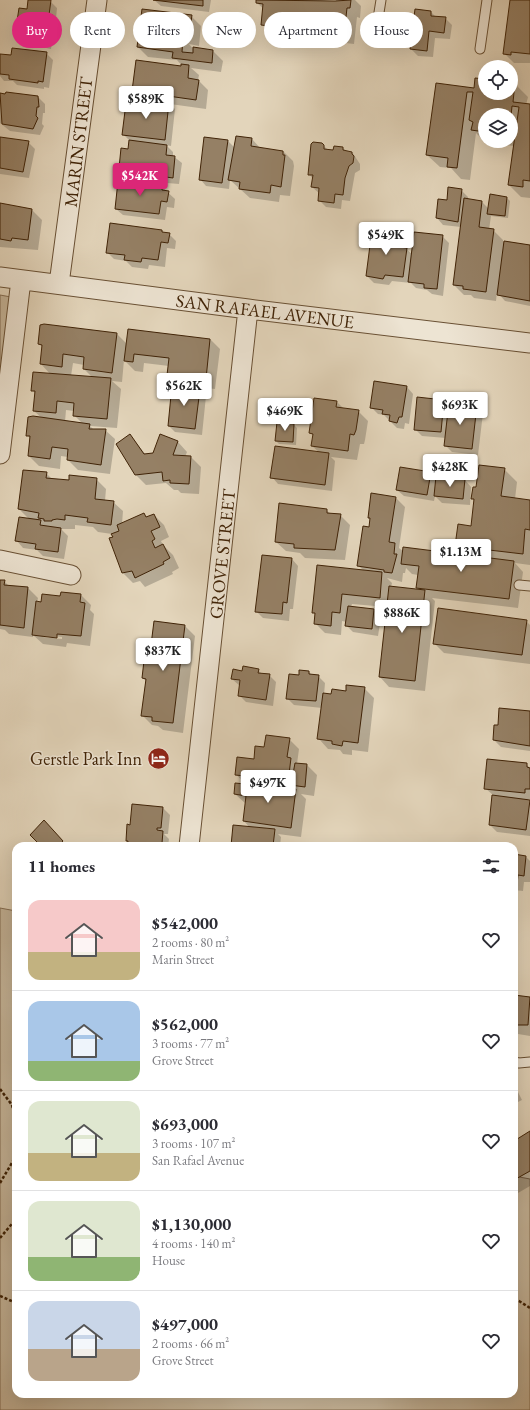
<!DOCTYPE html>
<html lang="en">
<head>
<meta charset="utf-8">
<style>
	:root { --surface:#fff; --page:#f2f2f3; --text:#2b2b33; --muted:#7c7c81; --line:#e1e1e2; --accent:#db2777 }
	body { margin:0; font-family:"EB Garamond",serif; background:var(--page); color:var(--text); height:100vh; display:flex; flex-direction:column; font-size:15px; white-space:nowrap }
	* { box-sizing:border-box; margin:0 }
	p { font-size:13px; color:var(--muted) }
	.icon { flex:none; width:22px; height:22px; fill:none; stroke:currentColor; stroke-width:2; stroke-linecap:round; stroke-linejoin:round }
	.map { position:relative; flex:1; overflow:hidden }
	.drawer { position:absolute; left:12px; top:842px; width:506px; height:556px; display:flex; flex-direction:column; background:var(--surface); border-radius:12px; box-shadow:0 4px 16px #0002 }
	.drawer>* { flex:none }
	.top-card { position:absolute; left:12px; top:12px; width:506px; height:36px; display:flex; gap:8px }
	.tools { position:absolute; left:478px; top:60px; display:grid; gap:8px }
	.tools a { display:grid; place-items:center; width:40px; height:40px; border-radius:50%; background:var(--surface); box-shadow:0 4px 16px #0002; font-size:20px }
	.price { position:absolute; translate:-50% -34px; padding:0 9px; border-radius:4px; background:#fff; color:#222; font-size:13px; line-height:26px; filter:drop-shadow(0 1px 2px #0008) }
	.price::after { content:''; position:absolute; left:50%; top:24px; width:12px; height:9px; margin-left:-6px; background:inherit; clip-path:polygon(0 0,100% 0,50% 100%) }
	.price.current { background:var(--accent); color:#fff }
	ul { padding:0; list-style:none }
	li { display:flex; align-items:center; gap:12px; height:100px; padding:0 16px }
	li+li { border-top:1px solid var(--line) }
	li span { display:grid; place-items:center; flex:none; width:112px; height:80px; border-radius:12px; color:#555 }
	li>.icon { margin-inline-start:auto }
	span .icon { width:48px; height:48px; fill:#fffc; stroke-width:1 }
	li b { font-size:17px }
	h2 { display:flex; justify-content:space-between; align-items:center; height:48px; padding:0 16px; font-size:17px }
	.chip { padding:0 14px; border-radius:18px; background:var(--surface); box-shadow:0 4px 16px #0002; font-size:14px; line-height:36px }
	.chip.current { background:var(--accent); color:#fff }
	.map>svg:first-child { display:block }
	.green { fill:#c7b79c; stroke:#846d52 }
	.shadow { fill:#0003; fill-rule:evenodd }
	.building { fill:#958065; stroke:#402307 }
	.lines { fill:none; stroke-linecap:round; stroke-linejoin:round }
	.service-casing { stroke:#695034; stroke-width:11 }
	.minor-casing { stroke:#695034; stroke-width:21 }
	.path { stroke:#402307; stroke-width:2.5; stroke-dasharray:3 2; stroke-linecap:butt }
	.service { stroke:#ede4d3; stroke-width:9 }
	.minor { stroke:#ede4d3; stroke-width:19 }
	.labels { text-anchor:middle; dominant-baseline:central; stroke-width:3; stroke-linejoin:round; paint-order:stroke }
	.street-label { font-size:18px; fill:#402307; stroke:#ede4d3 }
	.poi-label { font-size:18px; fill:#402307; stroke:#ede4d3; text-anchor:end }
</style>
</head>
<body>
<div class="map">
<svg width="530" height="1410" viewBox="0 0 530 1410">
	<rect width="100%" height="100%" fill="#e3d5bb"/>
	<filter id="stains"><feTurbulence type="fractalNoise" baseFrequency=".005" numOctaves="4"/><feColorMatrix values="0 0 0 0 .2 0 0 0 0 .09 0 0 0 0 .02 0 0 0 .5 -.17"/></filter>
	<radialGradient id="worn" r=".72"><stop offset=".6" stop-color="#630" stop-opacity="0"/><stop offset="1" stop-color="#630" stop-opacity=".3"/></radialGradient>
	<!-- green -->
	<path class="green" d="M0 295 11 297 0 381Z
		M0 908 16 911V1394H514V1176L530 1179V1410H0Z"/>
	<!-- shadow -->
	<path class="shadow" d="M29 0 50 1 57 8 56 19 60 23 58 35 53 34 51 49 27 44 20 37 21 31 17 28 27 10Z
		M154 0H211L209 12 161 6Z
		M257 0H321L336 2V0H355L361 6 360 18 357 17 354 44 272 34 262 24 264 9 257 3Z
		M511 0H530V63H514L504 53Z
		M431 12 436 17 445 18 452 25 450 39 435 38 433 57 418 56 411 49Z
		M191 16 201 26 199 46 189 44 194 50 213 51 223 61 221 72 191 68 199 75 198 80 208 90 206 109 170 104 175 109 171 146 166 145 173 152V156L182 163 179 184 167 183 163 179 126 174 120 168 129 150 130 141 123 134 151 107V103L143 100 133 90 183 67 177 60 148 57 138 47Z
		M46 53 53 60 49 88 44 87V89L17 85 13 81H4L0 76V55L12 56Z
		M485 80V93H511V84H515L528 97 526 105H530V198L521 197 509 185 514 146 485 142 476 133 470 180 461 179 451 168 440 167 427 155 436 84 475 89ZM485 115H511V141H485Z
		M0 93 38 97 45 104V113H43L42 124 44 126 40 135 10 131 0 123Z
		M236 137 252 139 261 149 283 151 293 161 294 166 290 196 280 195 279 202 250 198 230 180 229 189 206 186 200 179 228 141 235 148Z
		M0 138 28 142 35 149 29 178 0 174Z
		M322 144 328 150 334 151 343 148 347 152H352L360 164V170L355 173 350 201 342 200 341 209 326 207 319 200 320 194 312 187 313 179 309 174Z
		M162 187 175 199 174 208 167 207 165 220 123 215 116 209Z
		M461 190 468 197V200L482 202 489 209 507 198 510 201 508 218 491 216 489 230H493L503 240V242L530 246V306L505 301 497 292 496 301 474 298 471 295H464L454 285 461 227 443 225 437 218 448 201Z
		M0 205 32 210 42 220 38 250 0 247Z
		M161 231 169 234 176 241 175 249 167 248 165 267 149 265 148 269 132 267 126 261 114 259 107 252Z
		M400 235 407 242 406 249 412 254 442 236 449 243 443 296 432 294 427 290 416 288 411 283 392 281 389 285 374 283 367 276Z
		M117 334 127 344 210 339 220 349 215 389 178 385 168 375 169 366 144 363 143 372 135 371 124 360 122 382 112 381 121 389 117 428 90 426 94 430H105L115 439 110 474 78 470 68 460V457L61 456 60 469 39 466 29 456 31 439 27 435 44 420 34 411 36 394 32 390 51 375 41 364 43 347 39 344ZM73 363 84 365V369L93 378 71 376ZM66 410 74 411V415L83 424 65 422Z
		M407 387 413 394 409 424 405 423 404 429 397 428 384 415 378 414 371 407Z
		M200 390 206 396 202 435 175 432 169 426Z
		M418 398 444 401 450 406H477L483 413 478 455 452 452 445 445 446 438 422 436 415 429Z
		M337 402 345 410 358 411 368 421 365 440 364 444H360L357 460 331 457 335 461 332 491 278 484 272 477 320 453 312 446 314 436 310 433Z
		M284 403 287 406 286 421 268 420 265 417Z
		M294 425 297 428 296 445 279 444 276 441Z
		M130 435 146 455 153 454 178 442 187 452 185 457H191L201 467 199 494 181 493 178 490H174L166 483 146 485 136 475Z
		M504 469 517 482 515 499 530 501V565L515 563 523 572 518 608 432 598 435 601 425 691 389 687 380 677 387 607 352 604 351 607 374 610 381 617 378 636 353 632 346 625 347 622 342 621 341 635 325 633 315 623 316 615 313 612 364 571 358 565 370 528 371 520 369 518 395 497 405 507 399 548 404 552 467 556 456 545 472 527 475 501 472 498 477 488ZM406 568 412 574 418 575 417 587 420 590 391 587 392 583 387 578 402 582 403 573H405Z
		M46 473 53 480 70 482 96 479 106 489 105 501 113 502 123 511 122 524 144 514 147 518 154 515 164 525 169 537 161 541 163 545 173 555 179 568 172 572 173 574 145 587 140 581 133 583 123 573 112 534 98 532 93 527 75 525V529H61L68 536 64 559 43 556 37 550 23 548 17 541 30 520 19 509Z
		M431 473 437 479 465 480 471 487 470 505 442 503 435 496 434 501 404 496 397 490Z
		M326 510 331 514 340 515 350 525 345 560 305 558 300 553 286 551 276 542Z
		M292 559 298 566 293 609H290L289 621 263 618 256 611Z
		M0 581H4L9 586 28 588 38 598 37 602 81 595 91 605 90 610 94 614 90 646 67 643 66 647 43 644 33 635V637L9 634 5 630 0 629ZM43 635 62 637V639L43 637Z
		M526 621 530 625V664L444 653 434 643Z
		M185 626 195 636 183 733 163 730 158 726 152 725 142 715 146 681 143 678 151 654Z
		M258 670 263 675H269L276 682 273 706 246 702 239 695 240 686 232 679 243 672Z
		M309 672 312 675 318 676 325 683 324 695 332 696 364 688 374 698 368 752 352 750V755L343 754 340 750 328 749 319 739 322 708 294 705 287 698 299 676Z
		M530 712V751L501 747 494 740Z
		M289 739 299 749 297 764 307 765 317 775 314 796 301 794 306 799 301 837 278 834 281 837 280 846H232L250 828 244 821 246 804 235 794 246 785 236 774 255 760 265 748Z
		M526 764 530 768V799H527L530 801V836L497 832 490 825 493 795 485 788Z
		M163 808 170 815 168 834H164L169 839 168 846H128L127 841 131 826Z
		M51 828 67 846H43Z
		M514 855 526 857 530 861V882H524L523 891 514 890Z
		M514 951 515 952 514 965Z
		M514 996 530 998V1036L518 1034 517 1040 514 1039Z
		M514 1084 522 1100 514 1104Z
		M530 1133V1186L518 1193 514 1189V1142Z"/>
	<!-- building -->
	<path class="building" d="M28 0H51L49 15H53L52 29 47 28 45 43 19 38 20 29 16 28 19 8 27 9Z
		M153 0H203V6Z
		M256 0 335 1 351 0 350 8H347L344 35 261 25 263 4 256 3Z
		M510 0H530V54L511 52V55L503 54Z
		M142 9 192 15 189 36 177 35V37L183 38 182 52 193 53V47L213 50 212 63 172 58 173 52 137 47Z
		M415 9 431 11V16L446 17 444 33 429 31 427 51 410 49Z
		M12 48 47 52 43 82 38 81V83L9 79V75L0 74V54L11 55Z
		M136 60 181 66V64L189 65 188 78 199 80 196 100 147 93V95L137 94 138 92 132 91Z
		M475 78 485 79V93H511V83H515L513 102 530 104V181L523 180V187L508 185 519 107 512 106 511 116 485 115V132L471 130 473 122 469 120 473 92H467L457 168 447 167 448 158 426 155 436 83 474 88Z
		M6 92 38 96 39 107H37L36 116 38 118 33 129 2 124 0 93 5 94Z
		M151 100 169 102 165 140 122 135 126 103 150 105Z
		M236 136 252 138 251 146 283 151V155H285L281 187 271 185 270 193 239 189 240 182 228 180Z
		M0 137 29 141 23 172 0 168Z
		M204 137 228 140 222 183 199 180Z
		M129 140 167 145 166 155 175 156 173 178 159 176V173L119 168 121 148 128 149Z
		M313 142 322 143 324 145V149L333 150 334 146 343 147V150L352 152V154L354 156 353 163 349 166 345 178 343 195 335 194 334 203 318 201 319 188 311 187 313 175H308L311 144Z
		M118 181 162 186V190L169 191 167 202 161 201 159 214 115 209Z
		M448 187 462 189 458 222 436 218 438 199 447 200Z
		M490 194 507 197 505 216 487 214Z
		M464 198 482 201 479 227 494 229 486 292 463 289V286L453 285Z
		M0 203 32 209 28 240 12 238 11 241 0 239Z
		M110 223 162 230V232L170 233 168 243 161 242 158 260 142 258 141 262 124 260 125 255 106 253Z
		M372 230 401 234 399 247 407 248 403 277 385 275 383 279 366 276Z
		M414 232 443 235 437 289 424 288V284L408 282Z
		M504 241 530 245V301L497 295Z
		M44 324 117 333 112 373 83 369 84 357 63 354 62 367 40 364 42 345 38 344 40 325Z
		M128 329 210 339 206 379 167 375 169 358 134 354 133 362 124 361Z
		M33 372 111 378 107 419 73 416 74 403 57 401 56 413 33 411 35 391H31Z
		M374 381 407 386 402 417H399L397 423 389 421 390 415 382 414 383 410 370 408Z
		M172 385 200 389 195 429 168 426Z
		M417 397 444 400 441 432 414 430Z
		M314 398 337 401 336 407 359 410 356 430 354 435 350 434 348 451 311 446 313 434 309 433Z
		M266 400 285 402 283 419 264 417Z
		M449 402 477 405 472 449 444 446Z
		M33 416 90 424 89 429H106L101 465 67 460 68 449 52 447 50 459 28 456 30 436H26L28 417Z
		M277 422 294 424 293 442 275 441Z
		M130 434 144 454 153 453 160 434 178 441 173 455 191 456 189 484 170 483V480L163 481 162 472 135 475 116 444Z
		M275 446 329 453 325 485 270 478Z
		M479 465 505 468 501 496 530 500V530L525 529 523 554 455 546 458 524 471 526 474 499H471L473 487H476Z
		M400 467 431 472 427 495 396 490Z
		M23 470 47 472 46 478 69 480V475L97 478 95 499 114 501 111 525 87 522 88 518 65 515V520L57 519 52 520V521H44V519L38 518 39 513 18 509Z
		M436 476 465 479 463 499 434 496Z
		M371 493 396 497 389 542 395 543 394 554H397L392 573 384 572V570L357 566 363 526 369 527 370 518H368Z
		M279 503 327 509V513L341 514 335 550 294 548V544L275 542Z
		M144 513 146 517 154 514 160 527 151 531 155 539 152 541 155 548 163 544 170 558 163 562 164 564 135 578 132 571 122 573 109 538 113 537 111 534 119 531 117 525Z
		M19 517 41 520 40 525 61 528 58 552 35 549 36 544 15 541Z
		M403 547 514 561 509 599 416 588 419 566 401 564Z
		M262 555 292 558 287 603 283 602 282 614 255 612Z
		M317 565 382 572 380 598 342 594 340 613 332 612 331 626 314 624 315 613H312Z
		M0 580H5L4 585 28 587 24 628 0 625Z
		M389 586 425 590 415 681 379 677Z
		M61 592 81 594 80 602 85 603 81 636 57 634V638L32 635 36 601 41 602 42 594 60 596Z
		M348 606 374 609 372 629 345 626Z
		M438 608 527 620 522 655 433 644Z
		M154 621 185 625 173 723 152 721V717L141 716 146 679 142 678 145 652 150 653Z
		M243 666 259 669 258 673 270 674 266 700 238 696 240 680 231 679 233 669 242 671Z
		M299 670 309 671V674L319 675 316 701 286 699 289 674 299 675Z
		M346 685 365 687 358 743 343 741 342 746 332 744V741L317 739 323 693 331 694 332 689 346 691Z
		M499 708 530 711V746L493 740 494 725H498Z
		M266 735 290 738 287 757 291 758 289 774H293L295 763 307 764 305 787 245 779V776L235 775 237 757 254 759 255 746 264 747Z
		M487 759 527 763V767L530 768V789H525V793L484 789Z
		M235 783 296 789 291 828 243 821 246 796 234 794Z
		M492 795 530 800 526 830 489 825Z
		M132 804 163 807 161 828H157V830L163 831 162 843H158V846H127L128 841H126L127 824 130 825Z
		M44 820 63 841 58 846H41L30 835Z
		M233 825 275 829 273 846H231Z
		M514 854 526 856 524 876 518 875 517 885H514Z
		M514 995 530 997 528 1025H514Z
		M530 1131V1171L514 1180V1141Z"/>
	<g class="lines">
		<defs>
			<path id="service" d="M376 31 381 0
				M480 49 487 0
				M519 585 530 586
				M514 1062 519 1063 530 1062"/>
			<path id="minor" d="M0 277 248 309 530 343
				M59 284 97 0
				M0 454 21 280
				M0 560 71 575
				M189 846 248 309"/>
		</defs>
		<!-- service casing -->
		<use href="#service" class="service-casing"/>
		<!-- minor casing -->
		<use href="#minor" class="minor-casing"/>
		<!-- path -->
		<path class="path" d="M0 1089 12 1105 16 1120
			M0 1183 16 1156
			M0 1238 16 1219
			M0 1296 16 1303
			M514 1300 519 1301 530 1308"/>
		<!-- service -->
		<use href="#service" class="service"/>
		<!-- minor -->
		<use href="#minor" class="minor"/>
	</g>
	<!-- icons -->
	<defs>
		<symbol id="hotel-disc" viewBox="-11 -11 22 22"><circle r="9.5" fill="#8f2418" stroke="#ede4d3"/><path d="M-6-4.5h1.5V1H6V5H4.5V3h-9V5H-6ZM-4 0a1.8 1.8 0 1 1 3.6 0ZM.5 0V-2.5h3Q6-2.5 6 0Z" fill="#fff"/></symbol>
	</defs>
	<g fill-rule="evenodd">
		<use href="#hotel-disc" x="146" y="746" width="25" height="25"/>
	</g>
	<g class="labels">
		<!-- street labels -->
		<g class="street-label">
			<text transform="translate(78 142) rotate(-83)">MARIN STREET</text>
			<text transform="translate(265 311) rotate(7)">SAN RAFAEL AVENUE</text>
			<text transform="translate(222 554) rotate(-84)">GROVE STREET</text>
		</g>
		<!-- poi labels -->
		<g class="poi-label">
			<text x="142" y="758">Gerstle Park Inn</text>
		</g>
	</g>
	<rect width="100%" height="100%" filter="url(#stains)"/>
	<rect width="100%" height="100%" fill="url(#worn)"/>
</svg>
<div class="tools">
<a><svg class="icon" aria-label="locate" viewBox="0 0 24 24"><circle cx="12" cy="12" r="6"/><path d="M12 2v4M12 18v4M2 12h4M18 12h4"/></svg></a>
<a><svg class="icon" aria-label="layers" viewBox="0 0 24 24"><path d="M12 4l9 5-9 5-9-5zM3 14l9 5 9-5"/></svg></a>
</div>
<b class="price" style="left:146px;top:120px">$589K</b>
<b class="price current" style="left:140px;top:197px">$542K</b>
<b class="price" style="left:386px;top:256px">$549K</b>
<b class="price" style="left:184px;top:407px">$562K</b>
<b class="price" style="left:460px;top:426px">$693K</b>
<b class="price" style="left:285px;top:432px">$469K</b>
<b class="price" style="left:450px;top:488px">$428K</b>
<b class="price" style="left:461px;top:573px">$1.13M</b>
<b class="price" style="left:402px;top:634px">$886K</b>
<b class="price" style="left:163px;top:672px">$837K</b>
<b class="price" style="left:268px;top:804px">$497K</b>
<div class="top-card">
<a class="chip current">Buy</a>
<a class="chip">Rent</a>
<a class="chip">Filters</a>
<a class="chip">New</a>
<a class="chip">Apartment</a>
<a class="chip">House</a>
</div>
<section class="drawer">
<h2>11 homes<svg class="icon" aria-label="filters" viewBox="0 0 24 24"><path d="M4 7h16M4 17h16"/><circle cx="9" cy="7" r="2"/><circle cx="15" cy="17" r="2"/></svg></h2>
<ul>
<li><span style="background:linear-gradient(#f6c9c9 65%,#c2b280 0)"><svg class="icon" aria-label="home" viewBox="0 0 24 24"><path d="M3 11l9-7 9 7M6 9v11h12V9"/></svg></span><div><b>$542,000</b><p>2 rooms · 80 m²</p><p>Marin Street</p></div><svg class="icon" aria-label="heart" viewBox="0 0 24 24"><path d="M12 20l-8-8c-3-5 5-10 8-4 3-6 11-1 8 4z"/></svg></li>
<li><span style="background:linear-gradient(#a9c7e8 75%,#8fb573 0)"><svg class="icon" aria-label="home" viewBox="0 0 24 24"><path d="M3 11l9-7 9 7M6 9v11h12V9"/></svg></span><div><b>$562,000</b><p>3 rooms · 77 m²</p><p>Grove Street</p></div><svg class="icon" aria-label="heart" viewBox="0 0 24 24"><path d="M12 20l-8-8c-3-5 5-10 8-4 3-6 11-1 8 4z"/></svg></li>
<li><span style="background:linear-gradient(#dfe7d0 65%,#c2b280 0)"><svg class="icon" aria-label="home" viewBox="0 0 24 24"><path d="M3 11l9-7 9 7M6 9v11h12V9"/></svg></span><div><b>$693,000</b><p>3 rooms · 107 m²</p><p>San Rafael Avenue</p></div><svg class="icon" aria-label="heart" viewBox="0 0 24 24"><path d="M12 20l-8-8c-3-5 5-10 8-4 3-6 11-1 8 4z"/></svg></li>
<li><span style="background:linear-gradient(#dfe7d0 70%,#8fb573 0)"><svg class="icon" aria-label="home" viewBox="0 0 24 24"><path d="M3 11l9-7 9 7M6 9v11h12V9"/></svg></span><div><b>$1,130,000</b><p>4 rooms · 140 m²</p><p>House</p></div><svg class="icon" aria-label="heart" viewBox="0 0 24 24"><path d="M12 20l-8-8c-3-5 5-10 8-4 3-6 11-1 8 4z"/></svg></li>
<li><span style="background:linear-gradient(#c9d6e8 60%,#b9a48a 0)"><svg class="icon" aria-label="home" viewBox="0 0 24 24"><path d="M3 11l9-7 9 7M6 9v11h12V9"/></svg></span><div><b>$497,000</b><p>2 rooms · 66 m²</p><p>Grove Street</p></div><svg class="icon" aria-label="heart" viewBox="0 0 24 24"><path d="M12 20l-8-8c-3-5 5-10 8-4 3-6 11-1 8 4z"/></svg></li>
</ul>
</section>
</div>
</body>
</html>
